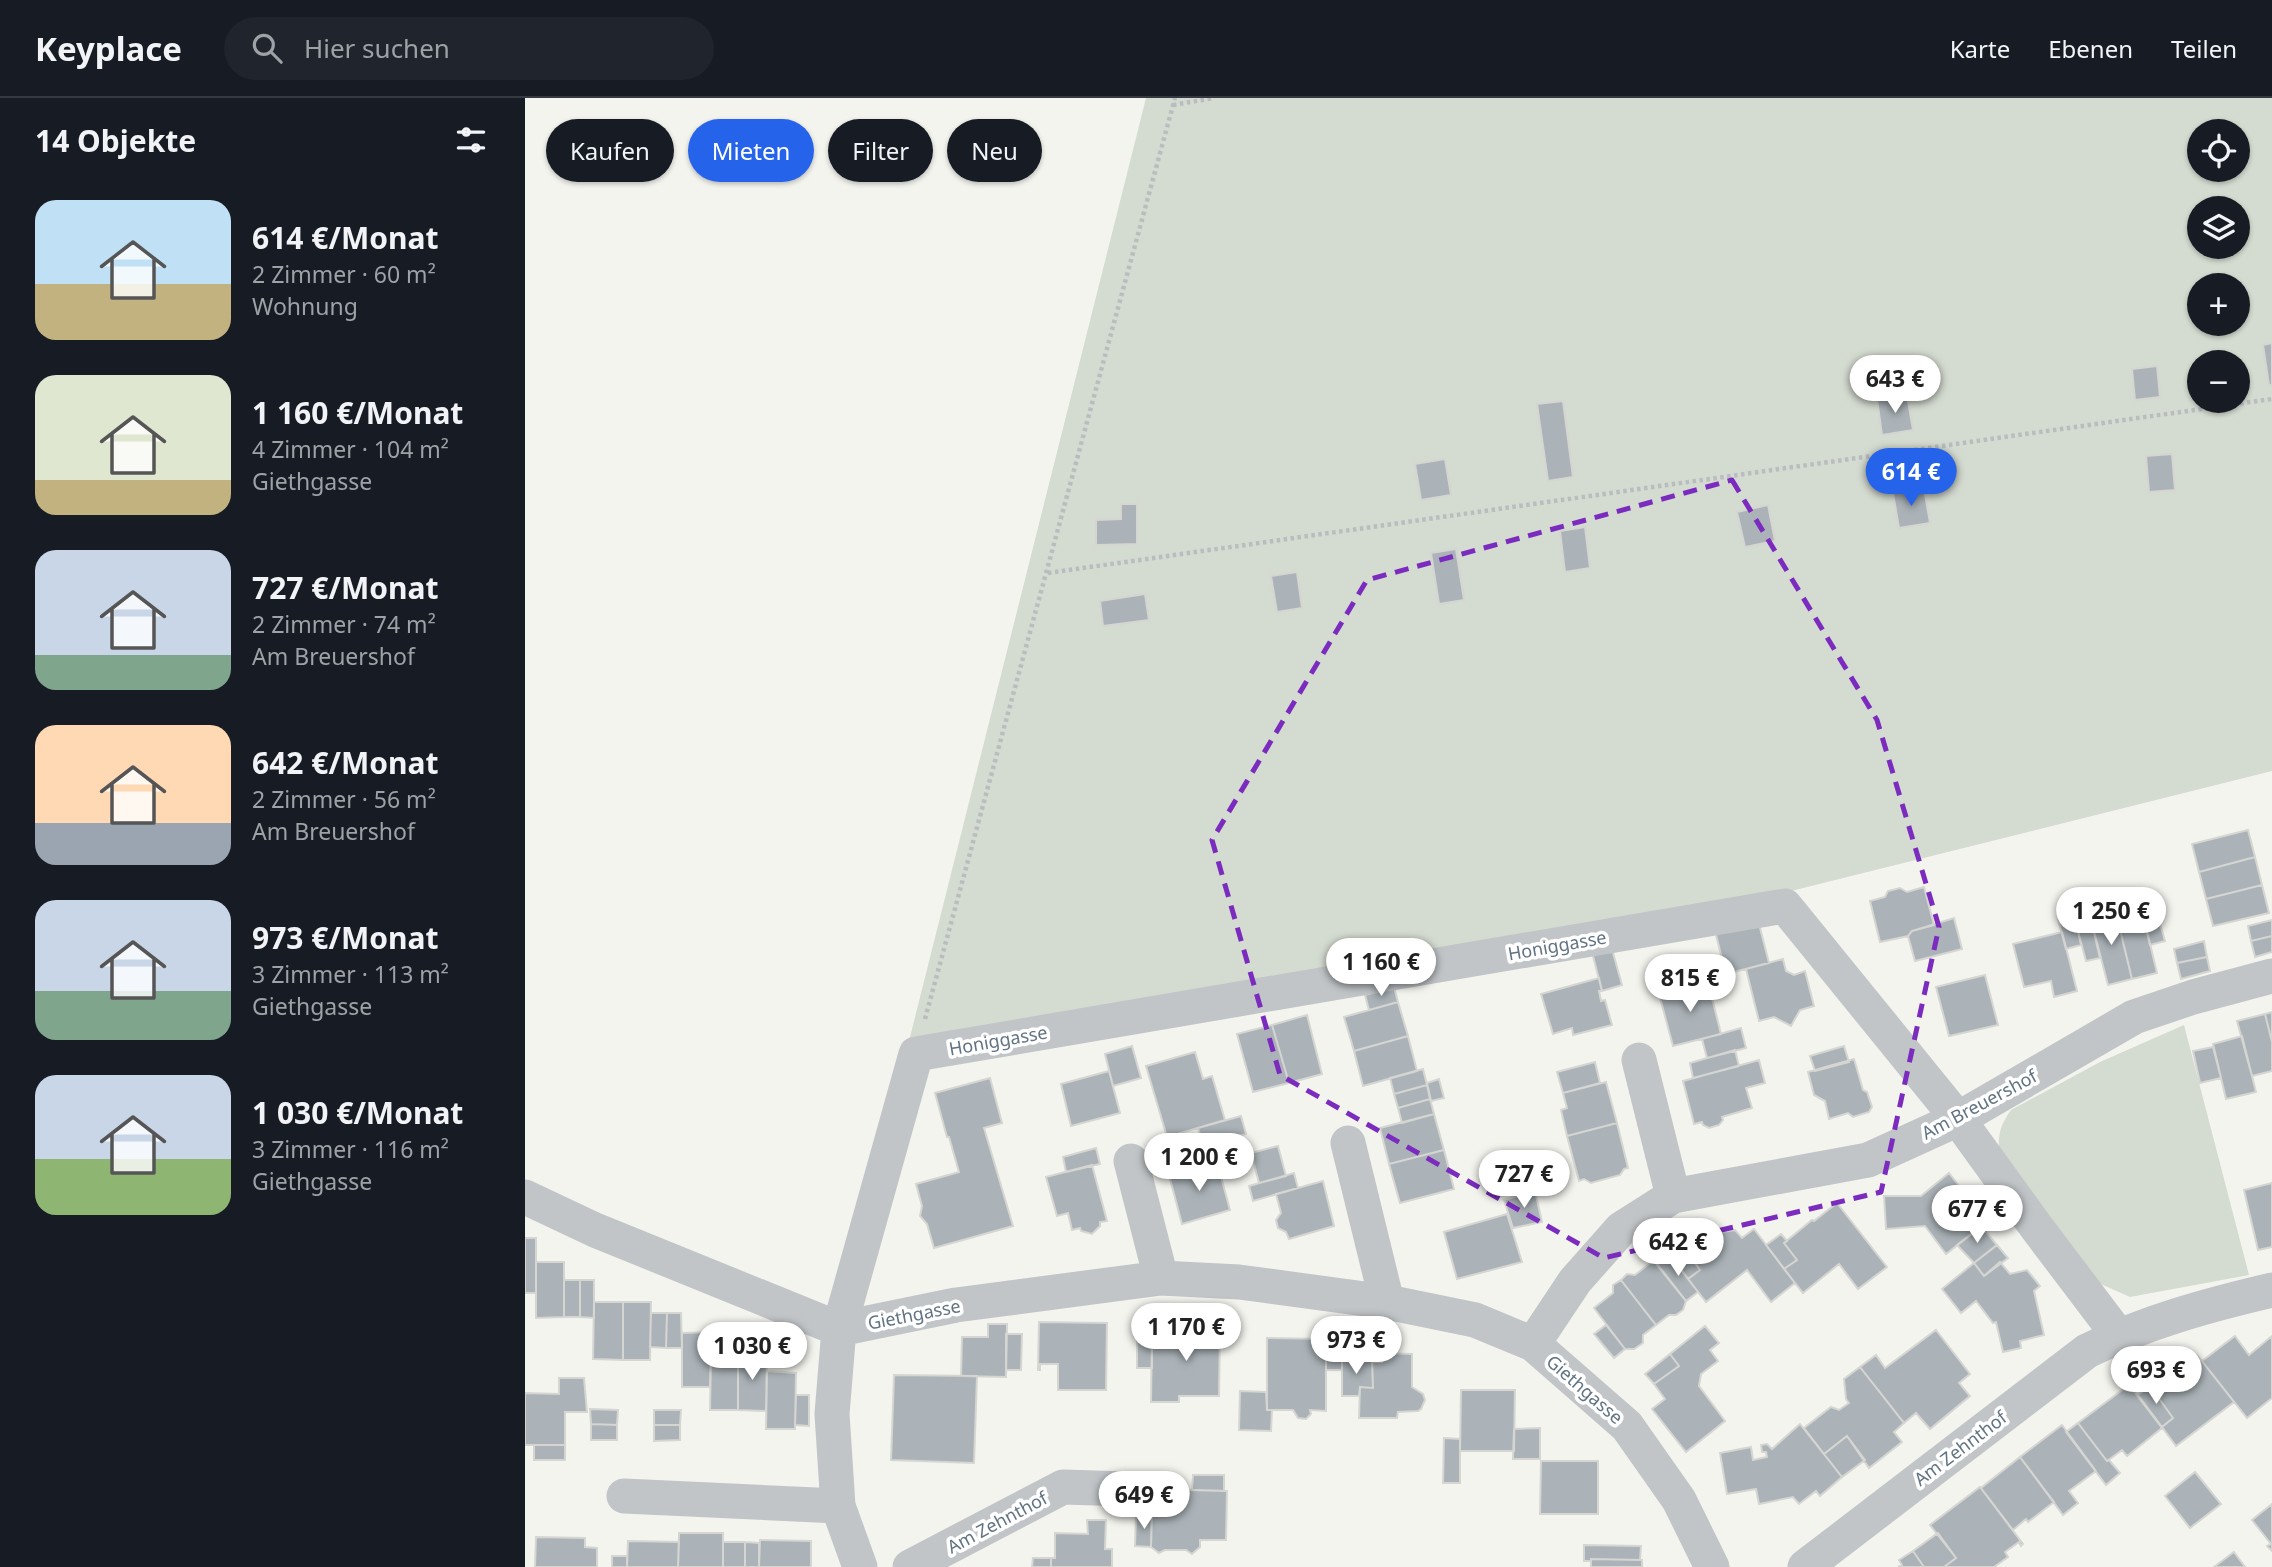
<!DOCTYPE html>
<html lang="de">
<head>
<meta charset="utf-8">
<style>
	:root { --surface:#171b24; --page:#20242c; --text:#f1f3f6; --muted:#9ea1a6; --line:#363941; --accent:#2563eb }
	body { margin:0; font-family:"Noto Sans",sans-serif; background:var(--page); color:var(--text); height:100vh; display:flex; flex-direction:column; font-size:26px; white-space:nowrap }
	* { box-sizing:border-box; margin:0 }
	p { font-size:23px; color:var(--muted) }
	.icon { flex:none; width:38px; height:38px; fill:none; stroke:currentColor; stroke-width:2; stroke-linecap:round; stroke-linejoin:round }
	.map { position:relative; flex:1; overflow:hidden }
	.sheet { display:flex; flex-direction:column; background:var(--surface); width:525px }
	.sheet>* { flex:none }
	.top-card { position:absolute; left:21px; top:21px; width:665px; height:63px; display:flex; gap:14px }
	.fabs { position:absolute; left:1662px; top:21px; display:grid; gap:14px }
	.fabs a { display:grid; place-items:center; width:63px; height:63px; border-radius:50%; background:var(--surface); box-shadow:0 2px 5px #0004; font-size:35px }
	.price { position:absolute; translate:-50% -60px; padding:0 16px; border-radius:24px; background:#fff; color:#222; font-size:23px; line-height:46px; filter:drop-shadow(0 2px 4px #0008) }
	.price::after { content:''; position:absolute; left:50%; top:42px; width:21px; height:16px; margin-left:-10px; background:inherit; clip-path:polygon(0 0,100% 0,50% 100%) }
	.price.active { background:var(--accent); color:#fff }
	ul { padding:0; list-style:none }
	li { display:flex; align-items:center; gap:21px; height:175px; padding:0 35px }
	li span { display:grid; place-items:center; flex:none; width:196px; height:140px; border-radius:21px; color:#555 }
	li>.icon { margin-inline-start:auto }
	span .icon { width:84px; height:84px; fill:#fffc; stroke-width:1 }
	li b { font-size:30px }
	h2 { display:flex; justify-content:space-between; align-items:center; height:84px; padding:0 35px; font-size:30px }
	.pill { padding:0 24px; border-radius:32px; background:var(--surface); box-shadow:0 2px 5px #0004; font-size:24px; line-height:63px }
	.pill.active { background:var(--accent); color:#fff }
	header { display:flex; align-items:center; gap:42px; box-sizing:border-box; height:98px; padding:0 35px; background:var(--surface); border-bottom:2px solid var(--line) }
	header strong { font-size:33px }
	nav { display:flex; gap:38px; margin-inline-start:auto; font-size:24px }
	.search { width:490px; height:63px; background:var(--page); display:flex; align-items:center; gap:18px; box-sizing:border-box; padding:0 24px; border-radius:38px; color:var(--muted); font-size:26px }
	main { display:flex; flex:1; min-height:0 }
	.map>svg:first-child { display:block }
	.green { fill:#d4dbd0; fill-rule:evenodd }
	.building { fill:#abb3b8; stroke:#d5d5d2; stroke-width:2 }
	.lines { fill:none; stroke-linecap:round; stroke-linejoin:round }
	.path { stroke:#babdbf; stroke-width:4.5; stroke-dasharray:3.5 3.5; stroke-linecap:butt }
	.minor { stroke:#c1c5c8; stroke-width:35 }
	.marked { fill:none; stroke:#7b2cbf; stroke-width:5; stroke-dasharray:14 9; stroke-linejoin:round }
	.labels { text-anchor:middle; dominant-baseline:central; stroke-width:7; stroke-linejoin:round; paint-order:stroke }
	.street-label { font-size:18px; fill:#617382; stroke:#fff }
</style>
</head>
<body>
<header>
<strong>Keyplace</strong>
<div class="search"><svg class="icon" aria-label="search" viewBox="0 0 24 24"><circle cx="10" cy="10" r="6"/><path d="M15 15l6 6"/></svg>Hier suchen</div>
<nav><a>Karte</a><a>Ebenen</a><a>Teilen</a></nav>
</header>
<main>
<section class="sheet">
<h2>14 Objekte<svg class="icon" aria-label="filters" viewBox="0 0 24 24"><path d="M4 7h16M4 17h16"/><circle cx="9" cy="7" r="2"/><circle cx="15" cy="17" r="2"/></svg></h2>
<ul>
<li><span style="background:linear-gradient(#bfe0f5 60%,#c2b280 0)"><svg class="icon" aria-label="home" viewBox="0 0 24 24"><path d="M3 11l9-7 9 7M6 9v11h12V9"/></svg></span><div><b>614 €/Monat</b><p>2 Zimmer · 60 m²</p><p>Wohnung</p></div></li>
<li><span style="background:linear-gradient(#dfe7d0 75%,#c2b280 0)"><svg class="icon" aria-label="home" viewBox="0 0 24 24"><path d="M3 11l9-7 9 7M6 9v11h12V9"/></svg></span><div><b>1 160 €/Monat</b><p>4 Zimmer · 104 m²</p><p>Giethgasse</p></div></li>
<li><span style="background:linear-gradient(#c9d6e8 75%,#7fa58c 0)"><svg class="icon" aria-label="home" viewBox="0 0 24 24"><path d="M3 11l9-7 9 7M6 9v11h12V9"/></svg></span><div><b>727 €/Monat</b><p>2 Zimmer · 74 m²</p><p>Am Breuershof</p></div></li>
<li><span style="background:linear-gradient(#ffd9b3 70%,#9aa5b1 0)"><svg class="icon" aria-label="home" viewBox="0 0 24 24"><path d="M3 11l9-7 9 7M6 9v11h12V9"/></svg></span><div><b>642 €/Monat</b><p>2 Zimmer · 56 m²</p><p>Am Breuershof</p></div></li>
<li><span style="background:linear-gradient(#c9d6e8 65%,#7fa58c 0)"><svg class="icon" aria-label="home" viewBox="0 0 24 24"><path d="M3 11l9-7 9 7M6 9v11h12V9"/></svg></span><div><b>973 €/Monat</b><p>3 Zimmer · 113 m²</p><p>Giethgasse</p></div></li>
<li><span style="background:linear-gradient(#c9d6e8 60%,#8fb573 0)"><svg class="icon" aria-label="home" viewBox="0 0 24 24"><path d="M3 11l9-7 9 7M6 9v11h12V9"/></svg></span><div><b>1 030 €/Monat</b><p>3 Zimmer · 116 m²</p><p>Giethgasse</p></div></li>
</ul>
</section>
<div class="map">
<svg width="1747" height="1469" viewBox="0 0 1747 1469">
	<rect width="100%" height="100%" fill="#f4f4ef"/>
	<!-- green -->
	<path class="green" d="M621 0H1747V673L1254 796 383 947ZM1675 33H1713V72H1675ZM1675 110H1713V149H1675ZM1675 187H1713V226H1675ZM1675 264H1713V303H1675Z
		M1659 927 1724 1177 1605 1199 1569 1183 1474 1050C1473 1034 1477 1025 1486 1012L1575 964Z"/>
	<!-- building -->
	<path class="building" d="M1747 245V287H1744L1738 247Z
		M1632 268 1635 299 1610 302 1607 271Z
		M1382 297 1388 332 1357 337 1352 301Z
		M1038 303 1048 379 1023 383 1012 306Z
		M1647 356 1650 392 1624 394 1621 358Z
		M920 361 926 397 896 402 890 366Z
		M1399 390 1405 425 1374 430 1368 395Z
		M596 406H612V446L571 447V422L596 421Z
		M1243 407 1250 443 1220 449 1212 414Z
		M1060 429 1065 470 1040 474 1035 433Z
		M931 451 939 502 914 506 906 455Z
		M772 474 777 510 752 514 746 478Z
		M620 496 624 522 578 528 575 503Z
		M1723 732 1730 759 1674 774 1667 746Z
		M1730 759 1737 787 1681 801 1674 774Z
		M1737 787 1744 815 1688 828 1681 801Z
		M1399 789 1409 827 1387 833 1383 838 1355 844 1345 803 1360 799 1363 793 1375 790 1382 794Z
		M1628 801 1640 843 1625 847 1615 804Z
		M1615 804 1632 875 1607 881 1590 811Z
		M1590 811 1607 881 1583 887 1565 818Z
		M1549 816 1556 847 1541 851 1533 821Z
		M1565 818 1575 860 1561 863 1550 822Z
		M1429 820 1437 851 1390 863 1383 838 1387 833Z
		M1747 822V838L1726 843 1723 828Z
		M1234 826 1244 865 1201 876 1190 833Z
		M1537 834 1552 893 1529 899 1526 883 1499 889 1488 846Z
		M1747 838V854L1730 859 1726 843Z
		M1679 843 1682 859 1652 865 1649 851Z
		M1087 851 1097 887 1077 893 1067 854Z
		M1682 859 1685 873 1656 881 1652 865Z
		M1258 861 1261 873 1269 877 1280 873 1289 908 1275 912 1266 928 1249 919 1234 923 1221 871Z
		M1460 877 1473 927 1424 938 1411 889Z
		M1074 880 1077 893H1074L1076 903 1080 902 1087 927 1048 937 1047 930 1028 936 1016 896Z
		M1183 884 1196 936 1148 948 1134 896Z
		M869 889 873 904 844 912 840 897Z
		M873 904 883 938 829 953 819 919Z
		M1747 914V944L1740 916Z
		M1740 916 1747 944V973L1727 978 1712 923Z
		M782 917 797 976 764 985 747 927Z
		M747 927 764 985 728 994 712 936Z
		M1216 930 1221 950 1182 960 1177 941Z
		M883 938 892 973 838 988 829 953Z
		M1717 938 1731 994 1701 1001 1688 946Z
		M607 948 616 980 588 988 580 956Z
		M1319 948 1324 964 1290 973 1285 958Z
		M1688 949 1696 980 1675 985 1668 953Z
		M1210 952 1214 968 1168 980 1165 965Z
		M670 954 678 981 687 978 700 1022 642 1039 621 968Z
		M1329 961 1338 992 1342 994 1347 1009 1344 1014 1328 1019 1323 1015 1304 1021 1300 1003 1289 997 1283 974Z
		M1234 962 1240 985 1221 990 1227 1010 1197 1019 1198 1022 1194 1027 1184 1030 1178 1027 1177 1024 1169 1026 1158 983Z
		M1070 964 1075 985 1038 995 1032 974Z
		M898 971 902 987 869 996 865 980Z
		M584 973 595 1015 546 1028 536 986Z
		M465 980 477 1025 459 1030 488 1128 409 1150 402 1126 395 1118 397 1108 391 1086 434 1074 424 1039H422L410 995Z
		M914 981 919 1000 906 1003 902 985Z
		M1081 984 1092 1025 1042 1038 1036 1012 1042 1010 1038 995Z
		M902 987 905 1001 873 1010 869 996Z
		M905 1001 909 1016 877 1025 873 1010Z
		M909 1016 919 1052 864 1066 855 1030Z
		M716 1018 721 1036 678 1047 673 1030Z
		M1092 1025 1103 1070 1099 1071 1095 1077 1066 1085 1059 1081 1054 1083 1042 1038Z
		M687 1045 692 1064 644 1077 639 1058Z
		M753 1048 761 1078 734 1085 726 1055Z
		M571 1050 575 1066 541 1074 538 1059Z
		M919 1052 929 1091 875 1105 864 1066Z
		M692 1064 705 1112 657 1126 644 1077Z
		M567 1067 582 1123 575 1124V1128L567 1136 556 1133 555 1130 547 1132 543 1115 532 1118 521 1079Z
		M769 1075 773 1090 728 1103 724 1088Z
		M1424 1075 1462 1124 1421 1156 1400 1128 1361 1131 1359 1098H1396Z
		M798 1083 809 1128 764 1141 761 1134 753 1130 751 1122 756 1115 751 1096Z
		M1747 1085V1149L1733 1152 1719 1092Z
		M1010 1093 1017 1124 988 1130 979 1102Z
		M1312 1105 1362 1169 1333 1191 1314 1166 1278 1195 1259 1171 1272 1162 1259 1145 1287 1122 1289 1123Z
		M982 1116 997 1164 932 1181 919 1134Z
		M1456 1128 1472 1147 1449 1165 1432 1147Z
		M1229 1131 1270 1185 1246 1204 1222 1172 1181 1204 1163 1181 1175 1172 1163 1156 1188 1135 1210 1132 1217 1140Z
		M1256 1136 1262 1143 1259 1145 1272 1162 1259 1171 1241 1147Z
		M0 1140H11V1195H0Z
		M1472 1147 1483 1160 1459 1178 1449 1165Z
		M1159 1148 1175 1172 1163 1181 1146 1158Z
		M1146 1158 1173 1194 1161 1203 1132 1167Z
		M1129 1162 1161 1203 1158 1212 1151 1217H1144L1131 1227 1096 1182 1102 1176 1110 1177Z
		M11 1164H39V1219L11 1220Z
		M1475 1164 1485 1176 1502 1172 1515 1188 1509 1193 1519 1237 1495 1243 1496 1250 1478 1254 1471 1224 1468 1225 1451 1203 1436 1215 1417 1191 1449 1165 1459 1178Z
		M39 1182H55V1219H39Z
		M55 1182H69V1220L55 1219Z
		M1096 1182 1131 1227 1118 1237V1245L1109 1251H1100L1069 1210 1088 1195V1187Z
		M69 1204H98V1262L68 1261Z
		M98 1204H126L125 1262H98Z
		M126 1215H142L141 1250 125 1249Z
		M142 1215H156L157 1250H141Z
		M514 1224 582 1225 581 1292H533V1266H515V1272H513Z
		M463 1226H482L481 1279 436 1278 437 1239H463Z
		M653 1226 695 1227 694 1298H654V1304H626L627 1236H653Z
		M1081 1227 1100 1251 1089 1260 1069 1236Z
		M1180 1228 1194 1245 1185 1252 1193 1263 1176 1276 1174 1288 1200 1323 1161 1354 1127 1311 1140 1301 1129 1286 1154 1268 1145 1256Z
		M1411 1232 1445 1276 1434 1285 1445 1298 1405 1331 1391 1315 1379 1325 1335 1269 1351 1257 1360 1270Z
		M186 1234 185 1289H157V1235Z
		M481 1236H497L496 1272H481Z
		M612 1236H627V1270H612Z
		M1710 1238 1724 1257 1747 1238V1300L1722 1320 1677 1263Z
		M742 1240 801 1241V1313L785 1312 786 1316 781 1321 773 1320 768 1312H742Z
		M801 1241H817V1272H801Z
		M857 1255 887 1256V1289L898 1296 900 1302 896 1311 893 1313 873 1314 872 1320H834L835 1289 848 1290 847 1264H857Z
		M186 1256H213V1312H185Z
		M213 1256 242 1257 241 1313 213 1312Z
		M1145 1256 1154 1268 1129 1286 1120 1276Z
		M1672 1257 1709 1304 1651 1348 1637 1329 1648 1320 1625 1288 1644 1273 1647 1277Z
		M817 1260H847L848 1290 835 1289 834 1298H817Z
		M1335 1269 1379 1325 1369 1334 1377 1344 1344 1370 1322 1338 1299 1356 1279 1330 1306 1309 1314 1312 1324 1305 1321 1301 1319 1281Z
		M242 1273 271 1275 270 1331H241Z
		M369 1277 452 1278 449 1365 366 1362Z
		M34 1280H59L62 1314H40V1347H0V1295L34 1296Z
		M1604 1287 1637 1330 1602 1358 1597 1352 1582 1363 1553 1325Z
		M1625 1288 1648 1320 1637 1329 1613 1297Z
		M936 1292H990L989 1353H935Z
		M715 1293 741 1294 742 1312H747L746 1333 714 1332Z
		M271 1297H284V1328L270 1327Z
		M65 1311 93 1312 92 1327 66 1326Z
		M129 1312H156L155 1327H129Z
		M1553 1325 1582 1363 1584 1362 1595 1375 1581 1387 1541 1334Z
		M66 1326 92 1327V1342H66Z
		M1275 1326 1317 1379 1295 1398 1291 1393 1274 1406 1268 1399 1234 1406 1231 1391 1202 1396 1195 1355 1226 1349 1228 1362 1242 1359 1241 1354H1237L1236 1347 1242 1346 1247 1351Z
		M129 1327H155V1342L129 1343Z
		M1537 1327 1571 1373 1544 1393 1553 1405 1538 1417 1495 1359Z
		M1015 1330V1361H988L989 1331Z
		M1322 1338 1340 1362 1317 1379 1299 1356Z
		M919 1340 935 1341V1385H918Z
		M9 1347H40V1362H9Z
		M1495 1359 1529 1404 1503 1424 1501 1421 1488 1432 1456 1390Z
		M1016 1363H1073V1416H1015Z
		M1670 1374 1696 1406 1665 1430 1640 1398Z
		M668 1377H699V1393L667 1392Z
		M1455 1389 1498 1446 1496 1448 1494 1444 1480 1454 1483 1459 1469 1469H1419L1431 1460 1405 1427Z
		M636 1391 702 1393 701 1442H675V1449L667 1456 661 1452H640L634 1455 626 1449 627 1399Z
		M1747 1406V1453L1742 1448 1746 1446 1727 1422Z
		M611 1417H627L626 1449 610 1448Z
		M562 1422H581L580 1451H587V1469H526V1460H530V1435L563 1436Z
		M154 1435H198V1469H153Z
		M1413 1435 1431 1460 1419 1469H1399L1388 1453Z
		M11 1439 60 1440V1449L72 1450V1469H10Z
		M235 1442 286 1443V1469H234Z
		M103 1443 154 1444 153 1469H102Z
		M198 1444H220V1469H198Z
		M220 1444 234 1445V1469H220Z
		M1059 1447 1116 1448 1115 1462 1066 1461V1463H1059Z
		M1388 1453 1399 1469H1373L1377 1467 1374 1462Z
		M1709 1454 1720 1469H1689Z
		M87 1458H102V1469H87Z
		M508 1460H526V1469H507Z
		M1066 1461 1117 1462V1469H1066Z"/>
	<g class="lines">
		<!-- path -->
		<path class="path" d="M648 7 689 0
			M523 475 1747 301
			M400 921 650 0"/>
		<!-- minor -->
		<path class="minor" d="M1114 962 1148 1098
			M823 1045 862 1204
			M606 1063 636 1180
			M0 1099 70 1132 314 1231 431 1207 636 1180 714 1184 862 1204 950 1222 1008 1246 1102 1328 1154 1402 1187 1469
			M1008 1246 1050 1183 1096 1131 1148 1098 1343 1062 1433 1021 1609 919 1668 899 1747 878
			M99 1398 313 1408
			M335 1469 313 1408 307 1316 314 1231 391 956 1260 808 1433 1021 1512 1130 1593 1237
			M385 1469 538 1389 603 1391
			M1280 1469 1562 1253C1621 1224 1683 1207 1747 1192"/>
	</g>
	<!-- marked area -->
	<path class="marked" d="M1207 382 1352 622 1414 829 1356 1094 1079 1160 755 977 687 742 842 482Z"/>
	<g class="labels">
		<!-- street labels -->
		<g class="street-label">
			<text transform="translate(1032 847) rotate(-10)">Honiggasse</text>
			<text transform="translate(473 942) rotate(-10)">Honiggasse</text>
			<text transform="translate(1454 1006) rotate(-28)">Am Breuershof</text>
			<text transform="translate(389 1216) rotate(-11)">Giethgasse</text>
			<text transform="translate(1060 1291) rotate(41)">Giethgasse</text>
			<text transform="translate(1435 1350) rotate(-37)">Am Zehnthof</text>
			<text transform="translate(472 1424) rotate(-28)">Am Zehnthof</text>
		</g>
	</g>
</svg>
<div class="fabs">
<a><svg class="icon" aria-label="locate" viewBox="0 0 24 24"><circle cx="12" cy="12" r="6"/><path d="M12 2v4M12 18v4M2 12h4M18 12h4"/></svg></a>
<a><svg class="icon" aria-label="layers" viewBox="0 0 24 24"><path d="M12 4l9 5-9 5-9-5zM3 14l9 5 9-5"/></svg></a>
<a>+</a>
<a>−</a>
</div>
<b class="price" style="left:1370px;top:317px">643 €</b>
<b class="price active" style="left:1386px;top:410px">614 €</b>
<b class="price" style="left:1586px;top:849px">1 250 €</b>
<b class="price" style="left:856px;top:900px">1 160 €</b>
<b class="price" style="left:1165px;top:916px">815 €</b>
<b class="price" style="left:674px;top:1095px">1 200 €</b>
<b class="price" style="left:999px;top:1112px">727 €</b>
<b class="price" style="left:1452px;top:1147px">677 €</b>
<b class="price" style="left:1153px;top:1180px">642 €</b>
<b class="price" style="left:661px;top:1265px">1 170 €</b>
<b class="price" style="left:831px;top:1278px">973 €</b>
<b class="price" style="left:227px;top:1284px">1 030 €</b>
<b class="price" style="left:1631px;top:1308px">693 €</b>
<b class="price" style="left:619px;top:1433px">649 €</b>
<div class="top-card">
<a class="pill">Kaufen</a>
<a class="pill active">Mieten</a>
<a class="pill">Filter</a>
<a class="pill">Neu</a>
</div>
</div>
</main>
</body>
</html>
